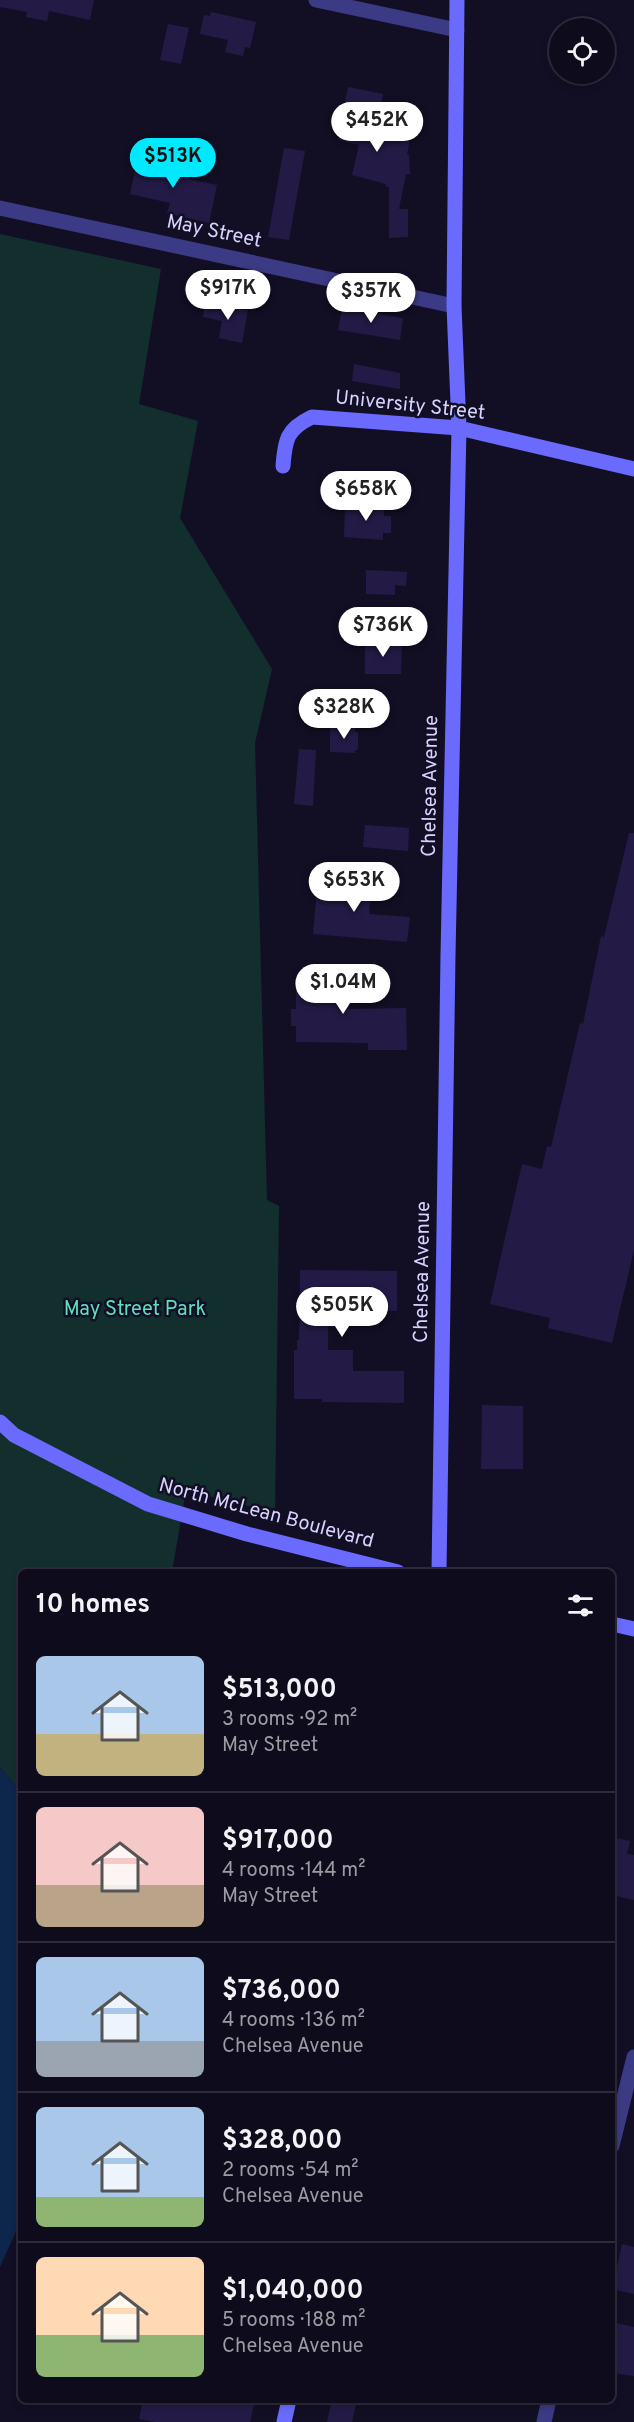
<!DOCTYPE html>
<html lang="en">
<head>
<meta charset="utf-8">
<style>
	:root { --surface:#0e0b1c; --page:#171425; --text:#f1f3f6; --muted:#9b9ba3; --line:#2e2b3b; --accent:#00e9fe }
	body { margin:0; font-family:Overpass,sans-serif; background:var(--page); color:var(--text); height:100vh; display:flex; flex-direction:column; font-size:22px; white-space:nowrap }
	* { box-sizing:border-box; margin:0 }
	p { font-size:20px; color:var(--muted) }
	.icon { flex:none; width:33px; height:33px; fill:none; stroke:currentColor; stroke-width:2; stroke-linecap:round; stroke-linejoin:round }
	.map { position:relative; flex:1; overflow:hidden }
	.side { position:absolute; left:18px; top:1569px; width:597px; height:834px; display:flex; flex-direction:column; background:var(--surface); border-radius:9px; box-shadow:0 3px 9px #0003,0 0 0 2px var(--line) }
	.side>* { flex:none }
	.tools { position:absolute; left:549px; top:18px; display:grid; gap:12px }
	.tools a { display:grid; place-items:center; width:66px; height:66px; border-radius:50%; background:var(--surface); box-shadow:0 3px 9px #0003,0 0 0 2px var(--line); font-size:30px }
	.price { position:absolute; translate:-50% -51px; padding:0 14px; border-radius:21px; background:#fff; color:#222; font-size:20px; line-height:39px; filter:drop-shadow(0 2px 3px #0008) }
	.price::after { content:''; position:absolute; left:50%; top:36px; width:18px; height:14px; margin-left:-9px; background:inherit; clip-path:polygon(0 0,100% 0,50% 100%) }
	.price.selected { background:var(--accent); color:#111 }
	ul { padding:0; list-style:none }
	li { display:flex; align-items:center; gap:18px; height:150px; padding:0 18px }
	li+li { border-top:2px solid var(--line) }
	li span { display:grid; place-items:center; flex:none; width:168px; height:120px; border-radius:9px; color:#555 }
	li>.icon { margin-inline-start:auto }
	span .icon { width:72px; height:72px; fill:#fffc; stroke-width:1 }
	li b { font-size:26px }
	h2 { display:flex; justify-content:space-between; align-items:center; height:72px; padding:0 18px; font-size:26px }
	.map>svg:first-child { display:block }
	.green { fill:#122f2e }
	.water { fill:#0d264b }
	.building { fill:#231b46 }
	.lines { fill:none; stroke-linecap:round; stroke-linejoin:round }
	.street { stroke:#3b3a84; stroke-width:15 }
	.secondary { stroke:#6b6aff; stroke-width:15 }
	.labels { text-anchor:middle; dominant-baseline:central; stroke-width:5; stroke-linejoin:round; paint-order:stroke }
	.street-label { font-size:20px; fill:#d7d3ff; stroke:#120f25 }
	.park-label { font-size:20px; fill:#5ee0bd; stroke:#120f25 }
</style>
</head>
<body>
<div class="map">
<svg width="634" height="2422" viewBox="0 0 634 2422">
	<rect width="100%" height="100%" fill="#120f25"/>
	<!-- green -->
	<path class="green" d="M0 234 161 269 139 404 198 421 180 518 272 669 255 743 267 1200 279 1206 275 1513 186 1490 172 1572H21V1793L0 1767Z"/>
	<!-- water -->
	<path class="water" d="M0 1767 21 1793V2220L0 2267Z"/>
	<!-- building -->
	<path class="building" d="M0 0H94L90 20 49 11 47 21 26 17 27 12 0 7Z
		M211 12 256 22 250 48 245 47 243 56 225 52 228 40 200 34 204 15 210 16Z
		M168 24 189 28 181 64 160 60Z
		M348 87 383 94 376 132 410 139 407 154 409 155 410 174H406L399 209H408V237L389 238V187L385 186 386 184 352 175 359 145 338 140Z
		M140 148 160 153 157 169 181 174 189 176V179L217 185 209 223 167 213 170 203 130 194Z
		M284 148 305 151 289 240 268 237Z
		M205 304 248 310 242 343 219 338 222 321 203 317Z
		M342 308 403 318 400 340 338 330Z
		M354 364 400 373V389L352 381Z
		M345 504 384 508V516H391V533H383V540L344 537Z
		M366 570 407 572 406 586 395 585V595L366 594Z
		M402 641 401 674H365V642Z
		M330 728H355V732H358V750H355V753L330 752Z
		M299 749 316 750 313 806 294 804Z
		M365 825 409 828 408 851 363 847Z
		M629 833H634V1250L612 1343 548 1328 550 1318 490 1304 522 1164 542 1169 547 1146 551 1147 580 1023 583 1024 601 936 604 937Z
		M318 877 372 881 369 914 410 917 407 942 313 934Z
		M309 969H348V1009L406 1008 407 1050H368V1043L296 1042V1026H291V1009H296V978H309Z
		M300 1270 397 1271V1311L328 1310V1350H353V1371H404V1403L322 1402V1399H294V1350H297V1340H299Z
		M482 1405 523 1406V1469H481Z
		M612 1837 630 1841 627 1854 634 1855V1900L612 1895Z
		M622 2244 634 2247V2294L612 2289Z
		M612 2322 634 2327V2376L612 2373Z
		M143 2400H255L250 2422H154L139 2419Z
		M332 2400H357L352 2422H327Z"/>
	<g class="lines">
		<!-- street -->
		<path class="street" d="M316 0 457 30
			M0 208 454 306
			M612 2146 634 2057
			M544 2422 549 2400"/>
		<!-- secondary -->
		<path class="secondary" d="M283 466C285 439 287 429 312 417L459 428 634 469
			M0 1422 14 1435 148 1504 247 1534 398 1572
			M439 1572 448 955 459 428 454 306 457 0
			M612 1624 634 1629
			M284 2422 289 2400"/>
	</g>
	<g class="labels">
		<!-- street labels -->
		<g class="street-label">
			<text transform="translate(214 232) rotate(12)">May Street</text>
			<text transform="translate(410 406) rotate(6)">University Street</text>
			<text transform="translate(431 786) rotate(-89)">Chelsea Avenue</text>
			<text transform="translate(423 1272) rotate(-89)">Chelsea Avenue</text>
			<text transform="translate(266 1514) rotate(15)">North McLean Boulevard</text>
		</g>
		<!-- park labels -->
		<g class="park-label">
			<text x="135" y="1310">May Street Park</text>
		</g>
	</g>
</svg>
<div class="tools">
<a><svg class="icon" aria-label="locate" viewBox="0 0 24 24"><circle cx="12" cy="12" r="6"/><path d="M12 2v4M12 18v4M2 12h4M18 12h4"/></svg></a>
</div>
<b class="price" style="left:377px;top:153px">$452K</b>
<b class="price selected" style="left:173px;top:189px">$513K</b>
<b class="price" style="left:228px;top:321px">$917K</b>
<b class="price" style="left:371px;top:324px">$357K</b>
<b class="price" style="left:366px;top:522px">$658K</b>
<b class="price" style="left:383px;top:658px">$736K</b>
<b class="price" style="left:344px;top:740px">$328K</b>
<b class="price" style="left:354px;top:913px">$653K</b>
<b class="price" style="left:343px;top:1015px">$1.04M</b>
<b class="price" style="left:342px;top:1338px">$505K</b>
<section class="side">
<h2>10 homes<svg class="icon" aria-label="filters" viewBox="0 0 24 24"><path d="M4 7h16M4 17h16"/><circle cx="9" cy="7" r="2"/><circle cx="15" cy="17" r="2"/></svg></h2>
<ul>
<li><span style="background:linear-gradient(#a9c7e8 65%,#c2b280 0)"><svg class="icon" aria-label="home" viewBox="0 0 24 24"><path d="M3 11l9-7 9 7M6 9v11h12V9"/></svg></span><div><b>$513,000</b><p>3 rooms · 92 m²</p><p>May Street</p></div></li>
<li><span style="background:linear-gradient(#f6c9c9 65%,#b9a48a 0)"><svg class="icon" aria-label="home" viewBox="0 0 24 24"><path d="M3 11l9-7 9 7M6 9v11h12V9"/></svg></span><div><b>$917,000</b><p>4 rooms · 144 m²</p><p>May Street</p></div></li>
<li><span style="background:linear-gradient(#a9c7e8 70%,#9aa5b1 0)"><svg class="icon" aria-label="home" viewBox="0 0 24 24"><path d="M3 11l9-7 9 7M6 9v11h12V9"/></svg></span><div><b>$736,000</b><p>4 rooms · 136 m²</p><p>Chelsea Avenue</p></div></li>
<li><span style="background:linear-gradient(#a9c7e8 75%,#8fb573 0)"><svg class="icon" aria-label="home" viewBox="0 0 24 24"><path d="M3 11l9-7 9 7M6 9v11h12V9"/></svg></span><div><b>$328,000</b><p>2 rooms · 54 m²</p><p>Chelsea Avenue</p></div></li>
<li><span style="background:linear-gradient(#ffd9b3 65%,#8fb573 0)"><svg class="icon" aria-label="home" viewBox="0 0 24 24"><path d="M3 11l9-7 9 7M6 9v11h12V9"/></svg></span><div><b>$1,040,000</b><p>5 rooms · 188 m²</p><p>Chelsea Avenue</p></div></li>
</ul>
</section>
</div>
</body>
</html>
